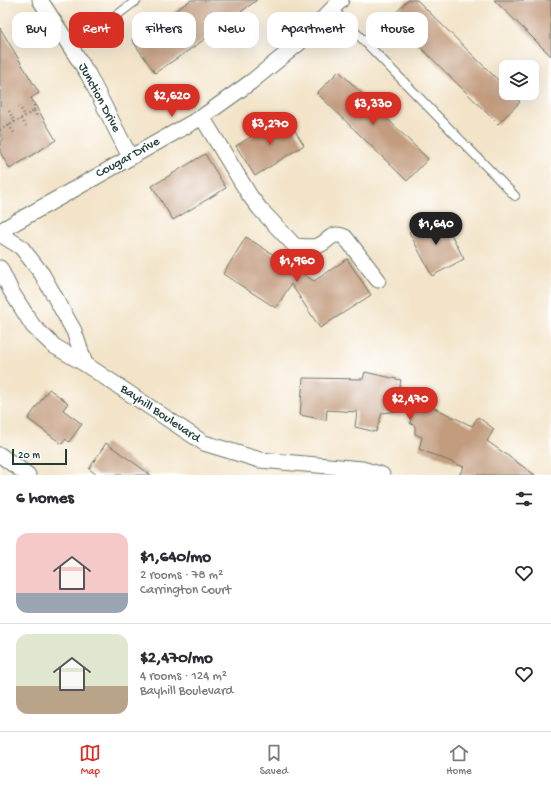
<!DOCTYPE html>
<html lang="en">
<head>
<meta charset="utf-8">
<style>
	:root { --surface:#fff; --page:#f7f7f7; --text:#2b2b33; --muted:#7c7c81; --line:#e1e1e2; --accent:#d93025 }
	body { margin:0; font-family:"Gochi Hand",sans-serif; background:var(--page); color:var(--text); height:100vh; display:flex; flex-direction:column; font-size:15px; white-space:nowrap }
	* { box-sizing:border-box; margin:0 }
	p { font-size:13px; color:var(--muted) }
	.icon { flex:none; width:22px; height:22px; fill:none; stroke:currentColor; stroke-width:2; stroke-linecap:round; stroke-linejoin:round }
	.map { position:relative; height:475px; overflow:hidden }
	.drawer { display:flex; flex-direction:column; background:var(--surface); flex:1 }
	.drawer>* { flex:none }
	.top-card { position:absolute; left:12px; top:12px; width:527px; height:36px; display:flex; gap:8px }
	.controls { position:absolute; left:499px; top:60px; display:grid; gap:8px }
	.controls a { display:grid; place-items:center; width:40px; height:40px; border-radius:8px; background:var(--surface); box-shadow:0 4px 16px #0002; font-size:20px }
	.scale { position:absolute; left:12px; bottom:10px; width:55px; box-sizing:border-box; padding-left:4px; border:2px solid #1f3d34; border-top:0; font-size:11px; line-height:14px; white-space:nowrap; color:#1f3d34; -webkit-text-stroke:3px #fff; paint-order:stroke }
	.price { position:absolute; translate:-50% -34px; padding:0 9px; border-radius:14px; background:var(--accent); color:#fff; font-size:13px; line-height:26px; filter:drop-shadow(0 1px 2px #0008) }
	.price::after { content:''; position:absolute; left:50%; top:24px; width:12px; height:9px; margin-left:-6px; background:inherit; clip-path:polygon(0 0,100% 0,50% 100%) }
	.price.current { background:#222; color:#fff }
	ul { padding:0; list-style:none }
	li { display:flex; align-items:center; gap:12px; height:100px; padding:0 16px }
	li+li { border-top:1px solid var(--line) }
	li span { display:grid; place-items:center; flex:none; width:112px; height:80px; border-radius:12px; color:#555 }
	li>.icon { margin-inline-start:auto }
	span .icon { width:48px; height:48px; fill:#fffc; stroke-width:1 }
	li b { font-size:17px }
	h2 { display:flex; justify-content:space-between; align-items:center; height:48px; padding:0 16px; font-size:17px }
	.tag { padding:0 14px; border-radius:12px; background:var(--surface); box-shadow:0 4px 16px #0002; font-size:14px; line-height:36px }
	.tag.current { background:var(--accent); color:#fff }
	.tabs { display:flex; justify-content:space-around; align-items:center; height:56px; border-top:1px solid var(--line); background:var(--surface); font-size:11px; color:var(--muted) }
	.tabs a { display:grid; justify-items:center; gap:2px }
	.tabs .current { color:var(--accent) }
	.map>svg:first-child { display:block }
	.building { fill:#c39c7f }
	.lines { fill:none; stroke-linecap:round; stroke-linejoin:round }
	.service-casing { stroke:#697768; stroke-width:10 }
	.minor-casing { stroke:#697768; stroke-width:17 }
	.path { stroke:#697768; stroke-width:2.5; stroke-dasharray:1 3; stroke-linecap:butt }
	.service { stroke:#fff; stroke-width:8 }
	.minor { stroke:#fff; stroke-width:15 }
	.labels { text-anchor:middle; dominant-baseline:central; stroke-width:3; stroke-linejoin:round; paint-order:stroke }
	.street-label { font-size:13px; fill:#1f3d34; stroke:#fff }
</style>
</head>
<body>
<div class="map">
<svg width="551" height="475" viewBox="0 0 551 475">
	<rect width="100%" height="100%" fill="#fff"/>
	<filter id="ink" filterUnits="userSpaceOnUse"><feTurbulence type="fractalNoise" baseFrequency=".025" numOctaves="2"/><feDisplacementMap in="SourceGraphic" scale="8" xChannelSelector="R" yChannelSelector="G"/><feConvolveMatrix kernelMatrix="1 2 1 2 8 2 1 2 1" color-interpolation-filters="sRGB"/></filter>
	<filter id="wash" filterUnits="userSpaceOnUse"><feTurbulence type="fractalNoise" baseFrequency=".012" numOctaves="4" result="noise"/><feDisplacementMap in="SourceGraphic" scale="16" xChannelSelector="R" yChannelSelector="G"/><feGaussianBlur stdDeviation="0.9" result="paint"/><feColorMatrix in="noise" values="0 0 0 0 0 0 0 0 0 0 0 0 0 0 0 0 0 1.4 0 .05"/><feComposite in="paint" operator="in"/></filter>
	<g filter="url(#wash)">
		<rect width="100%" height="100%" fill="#f3e4c9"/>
		<g id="blocks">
			<!-- building -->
			<path class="building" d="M191 0H257L198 44 155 73 132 40Z
				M408 0H417L502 84 506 88V93H511L520 102 498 124 391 18Z
				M494 0H551V56L532 37Z
				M0 28 39 93 31 98 56 140 10 169 0 152Z
				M339 71 428 159 407 181 317 93Z
				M285 115 304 145 255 176 236 146Z
				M205 154 226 188 173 220 152 186Z
				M441 215 464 259 432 276 409 232Z
				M246 237 314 281 347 259 371 295 320 328 291 284 276 308 223 274Z
				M365 372 401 380 399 391 472 426 478 417 494 429 487 441 535 475H459L464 467 419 449 422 437 415 434V426L410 423 414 409 382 413 376 432 355 427 357 412 327 410 326 420 300 415 303 378 363 379Z
				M49 389 68 403 63 410 82 424 69 442 66 439 62 444 28 419Z
				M106 443 151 475H97L89 469Z"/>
		</g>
	</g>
	<g filter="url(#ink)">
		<use href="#blocks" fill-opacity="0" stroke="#697768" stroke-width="1"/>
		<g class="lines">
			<defs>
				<path id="service" d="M332 8 515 196
					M72 49 137 0"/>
				<path id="minor" d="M40 0 88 74 130 157
					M202 117 250 196 260 209 295 246C301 246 311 248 317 246 329 243 330 230 345 237L378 280
					M0 231 202 117 251 82 298 44 341 0
					M0 234 21 247 42 274 74 331 85 364
					M0 268 11 291 33 326 54 346 85 364 204 443 260 460 362 469 382 475
					M0 455 28 475"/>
			</defs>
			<!-- service casing -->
			<use href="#service" class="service-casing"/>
			<!-- minor casing -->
			<use href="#minor" class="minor-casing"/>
			<!-- path -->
			<path class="path" d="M19 106 25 116
				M9 111 15 122
				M34 111 38 118
				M21 119 26 126
				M9 125 14 133
				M0 130 34 111V105L31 98
				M0 136 3 140"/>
			<!-- service -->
			<use href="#service" class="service"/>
			<!-- minor -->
			<use href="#minor" class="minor"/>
		</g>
	</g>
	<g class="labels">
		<!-- street labels -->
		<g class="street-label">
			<text transform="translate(99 98) rotate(62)">Junction Drive</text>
			<text transform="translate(128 158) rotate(-29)">Cougar Drive</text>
			<text transform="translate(160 414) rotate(34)">Bayhill Boulevard</text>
		</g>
	</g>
</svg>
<div class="controls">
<a><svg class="icon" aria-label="layers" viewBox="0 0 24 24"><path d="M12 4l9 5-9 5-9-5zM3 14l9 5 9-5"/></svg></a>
</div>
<div class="scale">20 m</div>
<b class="price" style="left:172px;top:118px">$2,620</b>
<b class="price" style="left:373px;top:126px">$3,330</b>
<b class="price" style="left:270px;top:146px">$3,270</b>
<b class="price current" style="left:436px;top:246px">$1,640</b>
<b class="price" style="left:297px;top:283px">$1,960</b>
<b class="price" style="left:410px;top:421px">$2,470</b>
<div class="top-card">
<a class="tag">Buy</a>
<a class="tag current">Rent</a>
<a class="tag">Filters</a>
<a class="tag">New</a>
<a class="tag">Apartment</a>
<a class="tag">House</a>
</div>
</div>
<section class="drawer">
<h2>6 homes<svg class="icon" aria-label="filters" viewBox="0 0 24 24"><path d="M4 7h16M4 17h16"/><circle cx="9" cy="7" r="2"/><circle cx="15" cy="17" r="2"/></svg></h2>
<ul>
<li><span style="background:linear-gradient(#f6c9c9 75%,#9aa5b1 0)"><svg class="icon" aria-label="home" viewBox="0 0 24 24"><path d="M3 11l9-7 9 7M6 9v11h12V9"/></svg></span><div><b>$1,640/mo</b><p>2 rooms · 78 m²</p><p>Carrington Court</p></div><svg class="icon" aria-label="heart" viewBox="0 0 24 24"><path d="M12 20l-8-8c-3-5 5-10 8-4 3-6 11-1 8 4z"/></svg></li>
<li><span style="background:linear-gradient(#dfe7d0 65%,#b9a48a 0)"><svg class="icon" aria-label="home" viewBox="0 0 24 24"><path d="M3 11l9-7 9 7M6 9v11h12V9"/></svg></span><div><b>$2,470/mo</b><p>4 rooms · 124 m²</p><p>Bayhill Boulevard</p></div><svg class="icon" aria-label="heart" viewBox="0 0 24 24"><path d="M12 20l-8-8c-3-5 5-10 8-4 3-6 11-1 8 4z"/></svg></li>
</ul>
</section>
<nav class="tabs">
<a class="current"><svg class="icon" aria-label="map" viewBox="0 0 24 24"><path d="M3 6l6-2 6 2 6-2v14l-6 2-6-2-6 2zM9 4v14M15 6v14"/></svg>Map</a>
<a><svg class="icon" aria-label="saved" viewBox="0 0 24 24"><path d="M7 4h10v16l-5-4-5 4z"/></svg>Saved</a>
<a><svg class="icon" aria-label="home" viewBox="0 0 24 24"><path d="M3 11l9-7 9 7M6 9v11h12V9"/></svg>Home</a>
</nav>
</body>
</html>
